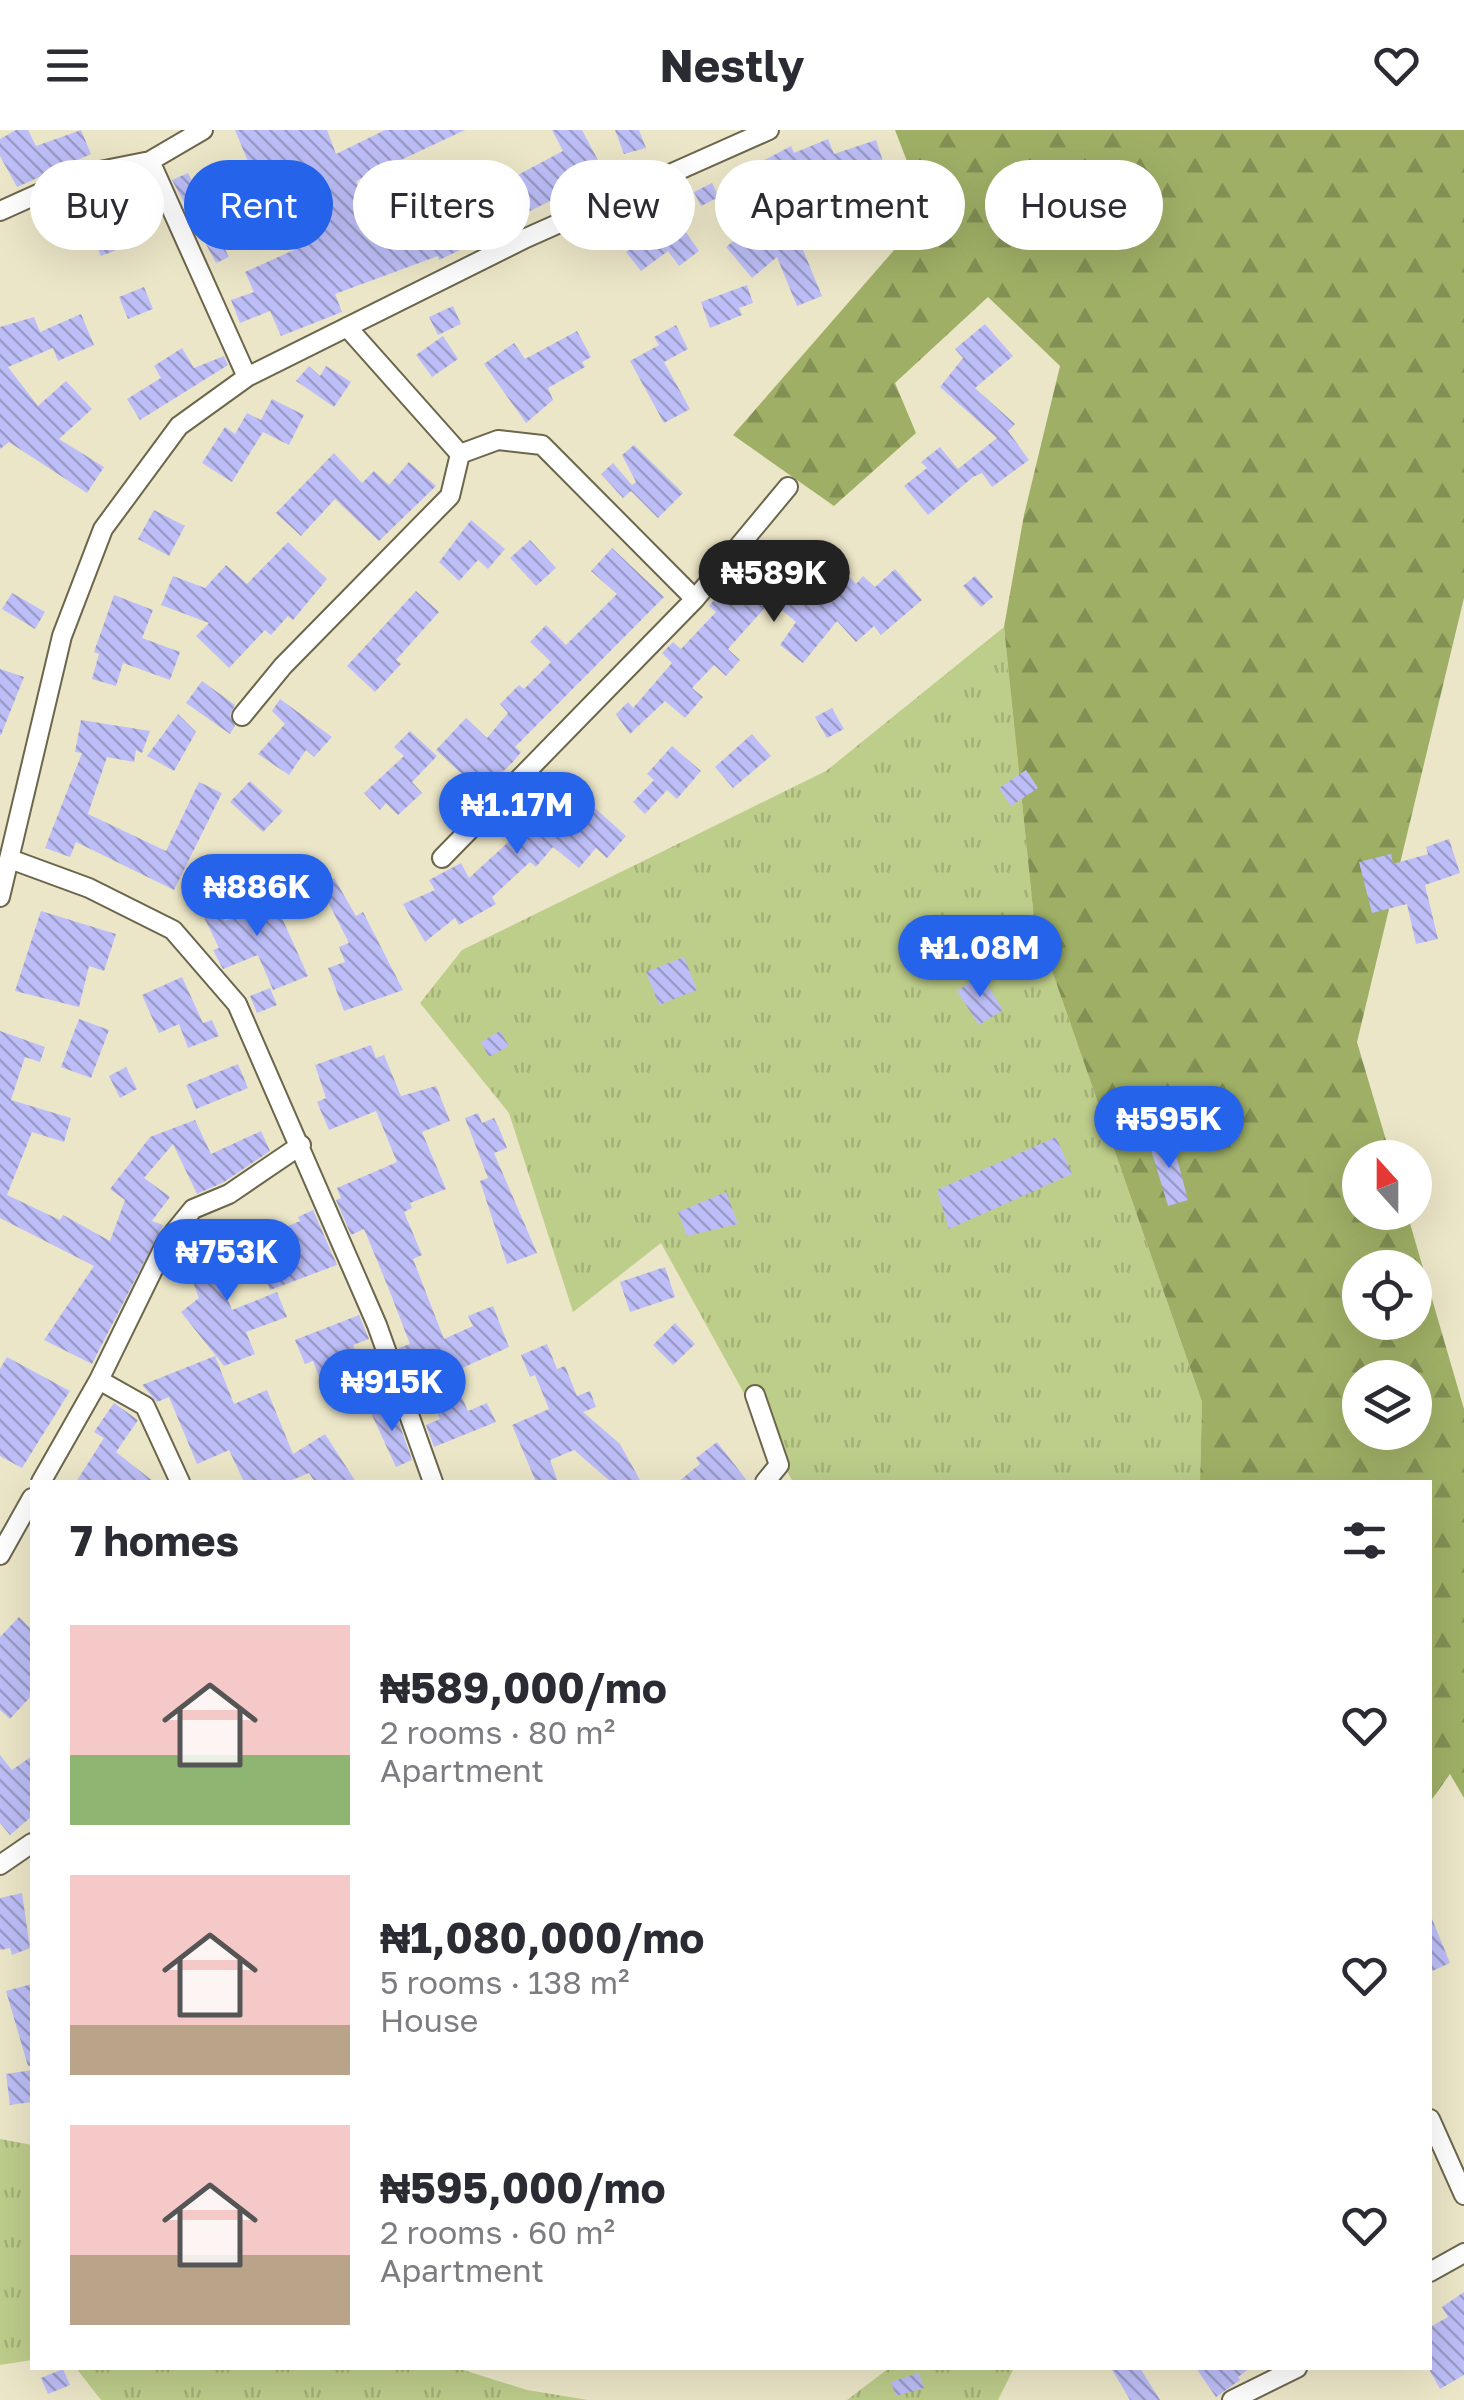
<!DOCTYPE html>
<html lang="en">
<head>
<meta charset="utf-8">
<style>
	:root { --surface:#fff; --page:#f2f2f3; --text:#2b2b33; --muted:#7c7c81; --accent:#2563eb }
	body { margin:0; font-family:"Golos Text",sans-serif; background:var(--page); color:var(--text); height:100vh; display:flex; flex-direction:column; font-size:38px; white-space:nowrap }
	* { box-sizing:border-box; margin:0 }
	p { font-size:32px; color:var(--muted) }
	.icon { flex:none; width:55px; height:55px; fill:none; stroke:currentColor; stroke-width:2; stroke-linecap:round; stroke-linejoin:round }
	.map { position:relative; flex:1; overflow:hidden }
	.side { position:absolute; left:30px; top:1350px; width:1402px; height:890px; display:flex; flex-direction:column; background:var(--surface); border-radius:0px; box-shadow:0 10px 40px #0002 }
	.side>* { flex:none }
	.banner { position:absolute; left:30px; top:30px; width:1405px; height:90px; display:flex; gap:20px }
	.needle { width:65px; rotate:339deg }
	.tools { position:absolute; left:1342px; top:1010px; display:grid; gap:20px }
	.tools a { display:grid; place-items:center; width:90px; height:90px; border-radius:50%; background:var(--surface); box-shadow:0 10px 40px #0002; font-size:50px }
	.price { position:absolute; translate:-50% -85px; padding:0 22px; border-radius:35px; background:var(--accent); color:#fff; font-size:32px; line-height:65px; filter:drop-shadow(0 2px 5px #0008) }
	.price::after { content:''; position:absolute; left:50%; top:60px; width:30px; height:22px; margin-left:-15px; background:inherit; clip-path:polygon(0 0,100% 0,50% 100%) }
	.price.current { background:#222; color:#fff }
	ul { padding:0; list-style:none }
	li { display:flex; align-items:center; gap:30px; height:250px; padding:0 40px }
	li span { display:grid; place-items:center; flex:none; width:280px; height:200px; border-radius:0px; color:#555 }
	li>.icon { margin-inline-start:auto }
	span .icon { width:120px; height:120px; fill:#fffc; stroke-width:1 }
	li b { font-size:42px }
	h2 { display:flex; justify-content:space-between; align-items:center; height:120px; padding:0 40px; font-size:42px }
	.tag { padding:0 35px; border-radius:45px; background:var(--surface); box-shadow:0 10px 40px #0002; font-size:35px; line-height:90px }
	.tag.current { background:var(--accent); color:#fff }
	header { display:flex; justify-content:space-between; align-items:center; height:130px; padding:0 40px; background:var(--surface); font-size:45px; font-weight:700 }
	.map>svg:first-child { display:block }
	.grass { fill:url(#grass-tufts) }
	.forest { fill:url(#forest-firs); fill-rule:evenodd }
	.building { fill:url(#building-back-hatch) }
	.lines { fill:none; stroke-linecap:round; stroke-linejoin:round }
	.minor-casing { stroke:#6b664c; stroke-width:22 }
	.minor { stroke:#fff; stroke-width:18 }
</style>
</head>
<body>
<header><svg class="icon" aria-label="menu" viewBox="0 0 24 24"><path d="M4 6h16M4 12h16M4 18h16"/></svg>Nestly<svg class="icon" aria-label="heart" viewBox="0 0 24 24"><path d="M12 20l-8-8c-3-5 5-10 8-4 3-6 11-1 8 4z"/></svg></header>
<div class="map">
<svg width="1464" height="2270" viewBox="0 0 1464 2270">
	<defs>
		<pattern id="grass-tufts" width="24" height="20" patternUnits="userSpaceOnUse" patternTransform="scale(2.5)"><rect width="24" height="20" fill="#bdcd8a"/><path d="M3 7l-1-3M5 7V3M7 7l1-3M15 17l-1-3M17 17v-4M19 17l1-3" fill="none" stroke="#a3b077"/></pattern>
		<pattern id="forest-firs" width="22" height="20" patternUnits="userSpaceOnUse" patternTransform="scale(2.5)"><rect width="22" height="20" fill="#9fb066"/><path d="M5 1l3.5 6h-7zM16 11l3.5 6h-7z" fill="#829054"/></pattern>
		<pattern id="building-back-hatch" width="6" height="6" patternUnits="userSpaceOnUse" patternTransform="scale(2.5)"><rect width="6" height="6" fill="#bdbef7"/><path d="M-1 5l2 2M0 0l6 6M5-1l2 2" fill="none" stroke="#9a9bc8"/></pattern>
	</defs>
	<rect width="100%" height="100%" fill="#ece6c8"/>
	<!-- grass -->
	<path class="grass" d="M1004 497 1034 789 1202 1272 1200 1352H793L661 1113 573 1182 509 983 420 873 462 820 826 641Z
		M0 2009 32 2015V2230L0 2235Z
		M76 2238H457L527 2260 588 2270H101Z
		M889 2238H1014L998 2270H847Z"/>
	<!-- forest -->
	<path class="forest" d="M895 0H1464V468L1357 912 1391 1027 1360 1028V1082L1407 1083 1464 1279V1668L1450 1644 1430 1672V1352H1200L1202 1272 1034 789 1004 497 1024 385 1060 236 988 167 895 253 916 303 834 376 733 305 895 119 910 39ZM1360 1138H1415V1192H1360ZM1360 1248H1415V1302H1360Z"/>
	<!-- building -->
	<path class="building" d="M16 0H28L36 16 81 0 91 24 17 57 0 26V9Z
		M235 0H327L336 24 385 0H465L356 51 376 102 413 85 425 111 457 98 449 79 485 62 493 78 522 64 514 47 563 21 552 0H582L600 34 555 61 558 67 502 95 504 99 439 130 438 126 335 164 342 182 281 206 270 181 240 193 231 170 254 162 245 142 296 119 278 78 269 82Z
		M615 0H639L646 18 624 24Z
		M828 9 834 24 876 10 891 56 856 68 861 79 843 86 830 56 797 82 818 108 803 120 822 166 797 176 777 127 752 148 726 117 766 84 743 55 755 46 750 38 791 16 794 23Z
		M188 43 213 94 219 91 226 106 220 109 229 127 216 133 172 50Z
		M712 53 719 67 701 76 694 62Z
		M153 68 160 90 125 105 129 115 101 126 85 88 112 76 116 85Z
		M676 88 699 121 679 136 668 121 641 141 626 122Z
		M747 155 753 173 739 178 742 185 710 198 701 172Z
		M144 157 153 179 128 189 119 167Z
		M453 176 461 194 438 205 429 187Z
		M81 184 94 215 58 231 53 218 8 237 38 276 66 251 92 279 59 309 104 337 87 363 9 312 0 319V197L34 187 40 202Z
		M985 194 1013 226 975 258 1015 294 1008 301 1029 330 992 357 982 343 973 347 928 385 904 356 927 338 921 332 940 317 958 339 997 308 940 257 963 228 955 219Z
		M676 195 688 219 664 232 690 279 664 293 630 231 659 215 654 207Z
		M577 201 591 227 582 232 585 237 548 258 553 270 526 293 484 234 514 213 525 229Z
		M443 206 458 229 432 247 416 225Z
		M182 218 194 238 224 226 228 235 140 290 127 269 161 248 154 236Z
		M309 236 320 246 326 236 351 252 334 277 296 251Z
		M272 269 304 285 289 315 263 302 232 352 202 333 225 297 235 304 247 283 261 290Z
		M634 315 683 363 658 388 631 361 623 368 601 344 613 333 632 355 636 352 622 325Z
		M334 323 362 353 374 341 389 355 409 332 436 356 379 411 335 369 301 406 276 383Z
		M154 380 185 396 169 426 138 409Z
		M471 390 505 419 488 439 478 430 459 451 439 432Z
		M530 410 556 438 536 456 510 428Z
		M288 412 327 449 293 490 288 486 271 505 265 500 229 538 196 506 209 493 161 475 173 446 205 458 226 435 247 454Z
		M786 415 822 451 838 435 856 454 863 446 875 457 895 439 922 470 881 505 874 496 856 512 837 491 803 533 780 515 796 492 771 471 728 519 740 530 726 546 714 535 692 558 703 567 685 588 665 571 630 604 616 584 628 572 633 578 672 533 662 523 673 512 681 519 716 482 709 476 737 445 748 456Z
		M612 418 664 467 515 617 521 622 513 632 481 662 436 620 466 588 487 608 508 583 500 574 519 555 524 559 551 532 530 512 546 495 566 515 617 464 591 441Z
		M975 446 993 467 981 477 963 456Z
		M416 461 439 482 396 530 401 534 375 562 347 536Z
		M12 463 45 482 35 499 2 479Z
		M114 465 153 480 142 508 180 522 170 550 123 533 116 556 92 549 99 524 94 522Z
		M0 539 24 547 1 605H0Z
		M202 551 235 575 230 585 235 596 230 604 186 573Z
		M280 569 332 607 314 627 306 620 289 645 258 624 285 594 272 581Z
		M832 578 844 599 827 608 815 587Z
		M178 584 196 602 174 641 147 626Z
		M81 590 150 601 142 623 136 620 134 632 107 627 88 684 166 721 199 652 222 663 174 760 76 712 70 727 45 718 82 623 75 622Z
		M410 601 437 626 412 652 422 663 398 685 386 673 380 680 364 663 404 626 394 617Z
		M752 604 771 626 733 658 715 637Z
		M672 616 701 641 677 669 667 660 645 684 633 672 654 650 647 644Z
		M1026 640 1038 658 1011 676 999 658Z
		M250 651 283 681 263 702 230 672Z
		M566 652 626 706 607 728 596 718 579 738 553 717 536 737 530 732 492 767 496 774 459 795 455 788 425 812 403 774 435 760 429 750 461 733 469 748 526 696 512 683 538 654 552 667Z
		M1449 709 1460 743 1425 755 1438 809 1416 814 1407 774 1372 783 1359 732 1391 724 1393 734 1428 724 1426 717Z
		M334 748 356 786 363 782 403 860 344 881 328 838 345 832 339 817 349 813 320 756Z
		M288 763 296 782 282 788 308 846 273 860 258 825 223 839 213 820 219 818 197 773 213 765 225 791Z
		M41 781 116 804 104 841 89 836 79 877 15 861Z
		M684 827 697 860 659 875 646 842Z
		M981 845 1003 880 979 895 957 861Z
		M182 847 203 893 212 890 219 906 188 918 179 894 159 903 142 865Z
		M270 858 277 875 257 883 250 866Z
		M79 889 109 900 91 948 61 937Z
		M0 901 45 917 40 932 25 927 11 970 71 988 64 1012 32 1002 7 1065 60 1090 63 1085 110 1111 125 1070 110 1059 150 1007 195 990 211 1024 261 1001 270 1021 224 1052 197 1064 173 1014 144 1048 170 1067 152 1091 163 1095 92 1234 44 1210 94 1136 0 1088Z
		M500 901 509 916 489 927 481 912Z
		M371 915 376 928 384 925 401 966 436 956 450 991 422 1002 446 1059 410 1073 412 1078 404 1082 422 1125 413 1129 444 1209 473 1196 468 1186 493 1176 509 1217 451 1243 468 1281 487 1273 496 1292 434 1317 426 1295 440 1289 426 1259 415 1264 399 1218 410 1214 388 1157 364 1099 351 1105 336 1070 341 1068 337 1058 397 1032 376 981 329 1000 317 972 326 968 315 935Z
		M238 934 248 958 196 979 186 955Z
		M126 937 137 959 120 968 109 946Z
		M478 983 482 993 494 988 499 998 507 1018 494 1023 537 1123 507 1134 480 1051 488 1048 465 988Z
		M1171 1006 1188 1070 1168 1076 1149 1013Z
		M1056 1007 1072 1044 949 1099 937 1060Z
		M726 1062 738 1094 687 1106 678 1082Z
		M313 1080 337 1135 270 1160 261 1137 279 1130 269 1104 300 1091 298 1087Z
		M230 1089 237 1108 228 1112 239 1142 220 1150 232 1180 277 1162 287 1187 246 1202 255 1224 224 1236 181 1182 199 1168 188 1139 216 1128 209 1110 217 1107 212 1096Z
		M665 1137 675 1167 630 1182 620 1152Z
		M359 1185 369 1209 353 1215 366 1247 326 1264 313 1231 305 1234 295 1210Z
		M675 1193 695 1214 673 1235 653 1215Z
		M547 1214 557 1239 565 1236 577 1266 590 1261 596 1277 583 1282 620 1314 641 1352H611L574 1320 550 1330 558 1352H536L512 1295 549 1279 535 1245 530 1247 521 1225Z
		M215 1226 234 1274 267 1260 293 1324 325 1304 356 1352H315L309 1343 287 1352H244L229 1320 197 1334 169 1267 157 1272 142 1255Z
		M7 1227 70 1261 22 1338 0 1326V1239Z
		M114 1273 138 1290 116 1322 154 1352H76L104 1308 94 1302Z
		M392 1273 412 1330 396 1337 371 1283Z
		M717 1312 748 1352H678L700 1334 696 1328Z
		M19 1487 32 1500V1565L10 1589 0 1580V1507Z
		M0 1625 12 1640 32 1626V1686L10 1705 0 1693Z
		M22 1763 30 1818 12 1825 10 1818 0 1820V1768Z
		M1430 1784 1450 1833 1430 1842Z
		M32 1854V1936H28L6 1861Z
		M32 1940V1972L10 1975 6 1944Z
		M1464 2162V2245L1440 2259 1430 2241V2197L1448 2187 1442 2177Z
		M1111 2238H1140L1160 2270H1130Z
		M1196 2238H1250L1238 2247 1240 2250 1216 2267Z
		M63 2239 70 2255 48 2264 41 2248Z
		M919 2243 924 2258 896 2266 891 2252Z"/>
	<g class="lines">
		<defs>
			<path id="minor" d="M150 31 203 0
				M0 81 80 45 150 31 247 247
				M460 324 498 310 542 315 695 469
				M242 586 283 536 450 366 460 324 347 197
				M442 728 695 469 788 357
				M10 729 89 758 173 800 237 874 377 1195 433 1352
				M0 767 62 506 103 399 179 296 247 247 526 108 769 0
				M99 1250 145 1276 180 1352
				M755 1265 779 1335 765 1352
				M41 1352 99 1250 167 1111 193 1079 229 1064 301 1015
				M0 1425 32 1368
				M0 1735 32 1713
				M1430 1989 1464 2065
				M1430 2142 1464 2123
				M1232 2270 1297 2238"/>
		</defs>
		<!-- minor casing -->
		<use href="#minor" class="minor-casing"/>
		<!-- minor -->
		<use href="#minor" class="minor"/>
	</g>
</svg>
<div class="tools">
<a><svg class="needle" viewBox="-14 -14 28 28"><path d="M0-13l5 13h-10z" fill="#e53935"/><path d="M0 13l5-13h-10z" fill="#7c7c81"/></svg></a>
<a><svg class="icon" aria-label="locate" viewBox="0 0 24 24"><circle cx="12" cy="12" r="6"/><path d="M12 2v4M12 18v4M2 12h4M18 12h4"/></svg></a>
<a><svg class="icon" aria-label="layers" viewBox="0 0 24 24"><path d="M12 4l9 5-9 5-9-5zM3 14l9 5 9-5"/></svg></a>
</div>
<b class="price current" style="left:774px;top:495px">₦589K</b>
<b class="price" style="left:517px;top:727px">₦1.17M</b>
<b class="price" style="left:257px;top:809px">₦886K</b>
<b class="price" style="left:980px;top:870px">₦1.08M</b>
<b class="price" style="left:1169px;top:1041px">₦595K</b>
<b class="price" style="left:227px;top:1174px">₦753K</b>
<b class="price" style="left:392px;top:1304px">₦915K</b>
<div class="banner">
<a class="tag">Buy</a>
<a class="tag current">Rent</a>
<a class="tag">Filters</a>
<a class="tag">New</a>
<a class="tag">Apartment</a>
<a class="tag">House</a>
</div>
<section class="side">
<h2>7 homes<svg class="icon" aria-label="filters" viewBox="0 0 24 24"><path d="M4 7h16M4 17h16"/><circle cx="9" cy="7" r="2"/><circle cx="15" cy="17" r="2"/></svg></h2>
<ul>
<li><span style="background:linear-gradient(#f6c9c9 65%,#8fb573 0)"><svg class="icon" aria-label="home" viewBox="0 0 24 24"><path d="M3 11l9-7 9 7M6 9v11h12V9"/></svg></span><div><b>₦589,000/mo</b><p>2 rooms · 80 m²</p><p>Apartment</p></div><svg class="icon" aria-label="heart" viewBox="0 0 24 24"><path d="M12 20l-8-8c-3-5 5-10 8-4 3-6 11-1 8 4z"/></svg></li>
<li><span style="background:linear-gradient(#f6c9c9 75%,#b9a48a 0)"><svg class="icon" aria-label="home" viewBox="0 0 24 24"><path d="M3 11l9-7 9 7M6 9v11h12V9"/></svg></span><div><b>₦1,080,000/mo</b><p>5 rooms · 138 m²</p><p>House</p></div><svg class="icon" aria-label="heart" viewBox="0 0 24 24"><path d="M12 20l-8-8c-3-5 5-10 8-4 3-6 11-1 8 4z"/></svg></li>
<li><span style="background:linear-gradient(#f6c9c9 65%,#b9a48a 0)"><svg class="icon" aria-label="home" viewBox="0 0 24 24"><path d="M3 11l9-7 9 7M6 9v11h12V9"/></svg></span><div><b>₦595,000/mo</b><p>2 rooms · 60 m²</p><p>Apartment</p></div><svg class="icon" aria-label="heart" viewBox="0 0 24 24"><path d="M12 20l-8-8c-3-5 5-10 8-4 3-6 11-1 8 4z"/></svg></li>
</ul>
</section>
</div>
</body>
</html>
